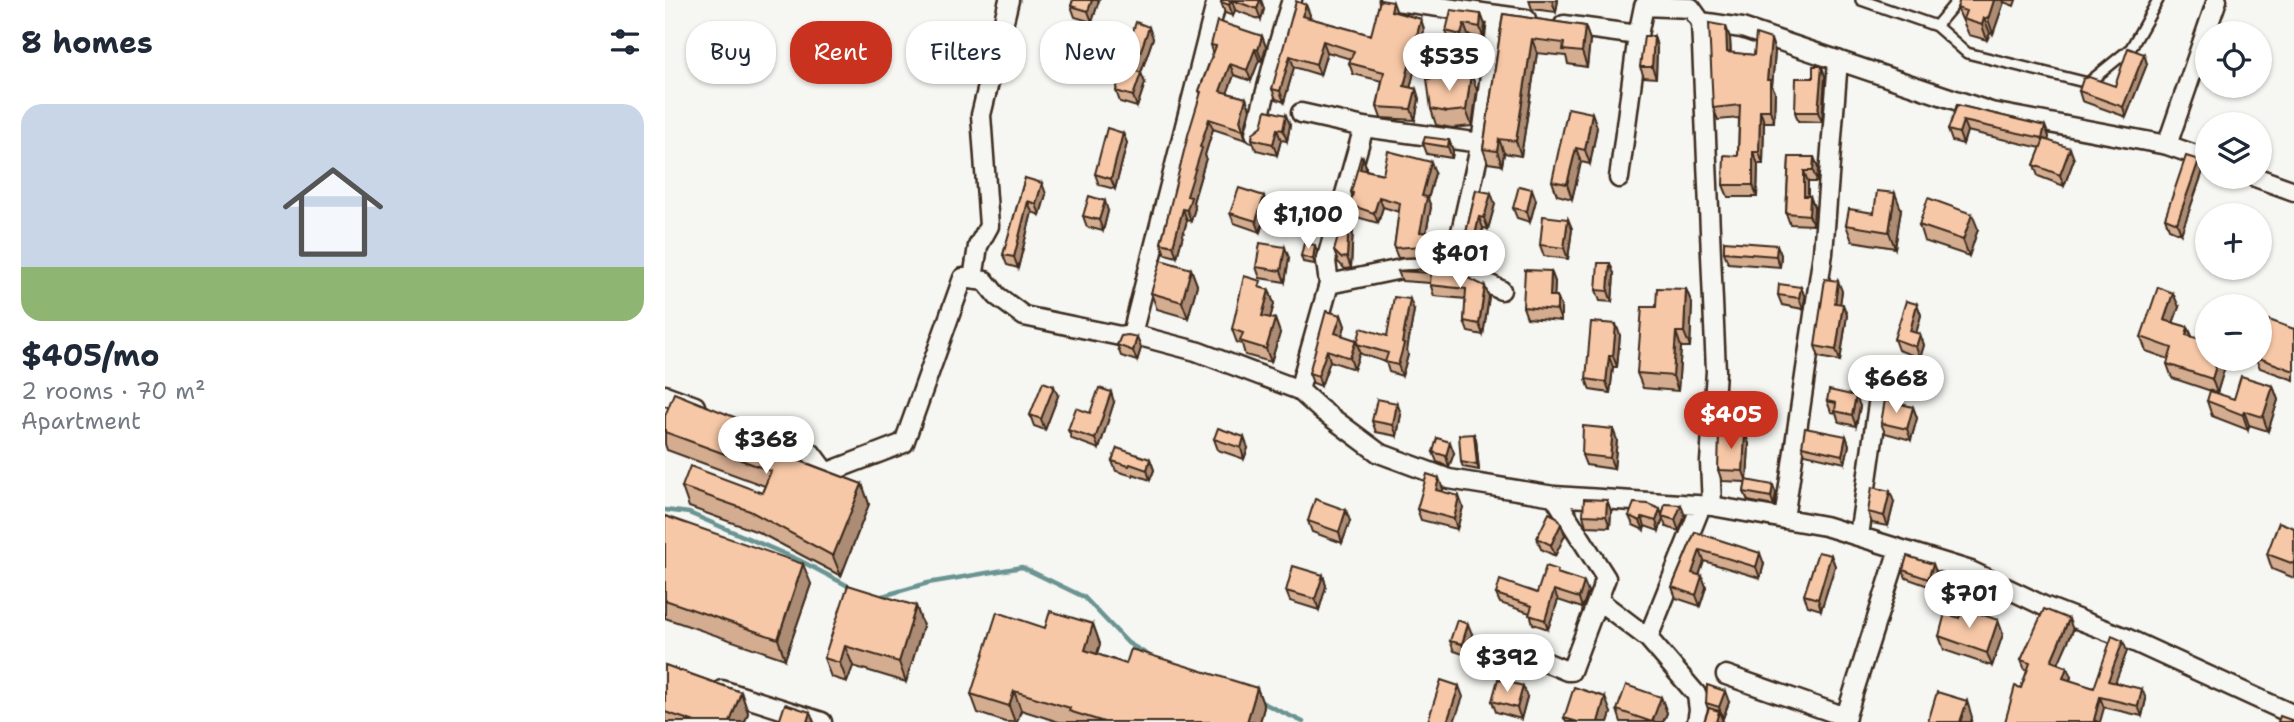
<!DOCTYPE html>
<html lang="en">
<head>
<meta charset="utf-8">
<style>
	:root { --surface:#fff; --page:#f6f6f7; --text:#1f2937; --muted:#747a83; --accent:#c8321e }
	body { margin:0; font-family:"Shantell Sans",sans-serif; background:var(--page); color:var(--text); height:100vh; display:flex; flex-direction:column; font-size:26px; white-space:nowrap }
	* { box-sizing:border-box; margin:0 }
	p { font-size:23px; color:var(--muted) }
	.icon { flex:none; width:38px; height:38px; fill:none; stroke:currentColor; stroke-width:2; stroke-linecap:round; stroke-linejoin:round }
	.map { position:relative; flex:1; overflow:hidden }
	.sheet { display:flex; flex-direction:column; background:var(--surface); width:665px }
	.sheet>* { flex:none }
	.top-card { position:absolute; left:21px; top:21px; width:665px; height:63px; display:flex; gap:14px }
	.tools { position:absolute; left:1530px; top:21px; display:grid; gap:14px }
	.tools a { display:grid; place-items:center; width:77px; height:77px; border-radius:50%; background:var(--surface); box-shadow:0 2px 5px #0004; font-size:35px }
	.price { position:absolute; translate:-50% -60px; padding:0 16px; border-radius:24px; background:#fff; color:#222; font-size:23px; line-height:46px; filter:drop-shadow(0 2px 4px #0008) }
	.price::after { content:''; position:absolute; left:50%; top:42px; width:21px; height:16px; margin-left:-10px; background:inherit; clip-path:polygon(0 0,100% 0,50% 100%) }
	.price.on { background:var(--accent); color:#fff }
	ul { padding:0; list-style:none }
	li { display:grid; align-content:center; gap:14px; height:371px; padding:0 21px }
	li span { display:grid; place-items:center; height:217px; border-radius:21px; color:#555 }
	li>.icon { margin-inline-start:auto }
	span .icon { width:126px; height:126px; fill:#fffc; stroke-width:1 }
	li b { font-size:30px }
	h2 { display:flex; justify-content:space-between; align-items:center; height:84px; padding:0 21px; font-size:30px }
	.pill { padding:0 24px; border-radius:28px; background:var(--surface); box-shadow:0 2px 5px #0004; font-size:24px; line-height:63px }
	.pill.on { background:var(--accent); color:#fff }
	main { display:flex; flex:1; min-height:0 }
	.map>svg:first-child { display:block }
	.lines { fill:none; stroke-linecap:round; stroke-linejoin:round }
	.stream { stroke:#6a9492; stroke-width:4.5 }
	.service-casing { stroke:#3b2a1e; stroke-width:14 }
	.minor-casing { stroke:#3b2a1e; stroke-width:23 }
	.service { stroke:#f6f6f2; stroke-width:9 }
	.minor { stroke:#f6f6f2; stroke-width:18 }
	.wall { fill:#d4ac90; stroke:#3b2a1e; stroke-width:2 }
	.shaded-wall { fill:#ad8c75; stroke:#3b2a1e; stroke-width:2 }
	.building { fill:#f7c8a7; stroke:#3b2a1e; stroke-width:2 }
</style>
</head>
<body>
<main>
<section class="sheet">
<h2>8 homes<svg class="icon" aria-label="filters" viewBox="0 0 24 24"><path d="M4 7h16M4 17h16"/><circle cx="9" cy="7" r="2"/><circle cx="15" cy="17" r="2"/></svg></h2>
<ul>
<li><span style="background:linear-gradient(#c9d6e8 75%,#8fb573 0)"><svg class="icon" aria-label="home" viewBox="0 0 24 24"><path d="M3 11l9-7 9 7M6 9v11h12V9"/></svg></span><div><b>$405/mo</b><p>2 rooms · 70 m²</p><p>Apartment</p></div></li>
</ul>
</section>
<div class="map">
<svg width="1629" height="722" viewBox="0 0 1629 722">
	<rect width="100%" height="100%" fill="#f6f6f2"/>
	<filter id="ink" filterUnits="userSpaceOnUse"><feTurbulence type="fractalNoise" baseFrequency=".0143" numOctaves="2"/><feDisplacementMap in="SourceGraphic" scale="14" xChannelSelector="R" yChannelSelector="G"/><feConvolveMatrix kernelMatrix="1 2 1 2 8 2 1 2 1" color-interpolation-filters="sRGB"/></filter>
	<g filter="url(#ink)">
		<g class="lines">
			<!-- stream -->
			<path class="stream" d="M0 510 24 513 134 560 187 588
				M214 597 263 583 357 567 419 597 463 643 483 655
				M594 701 638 722"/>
			<defs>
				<path id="service" d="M1196 0 1271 26 1302 53 1423 83 1466 48 1493 0
					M1271 26 1293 0"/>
				<path id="minor" d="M724 0 861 19
					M1036 22 1051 371 1045 462 1047 506
					M899 25 973 35 979 6 1026 8 1036 22 1077 28 1326 112 1502 145 1542 159
					M636 113 699 127 816 143
					M590 133C602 89 612 44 627 0
					M1502 145 1552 0
					M1590 177 1629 191
					M954 178 973 35
					M788 267 816 143 833 15
					M308 279 313 246 324 226 316 115 344 0
					M664 284 741 268 788 267 836 290
					M467 334 552 0
					M634 390 664 284 661 261 699 127
					M0 395 30 406
					M95 432 146 453 161 473 239 443 298 278 320 281 332 296 359 316 455 336 467 334 531 351 634 390 655 409 714 453 784 479 889 496 1047 506 1160 526 1306 571 1381 607 1461 638 1629 715
					M1119 519 1158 253 1173 60
					M1194 536 1215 390
					M933 600 983 638 1032 695 1034 710 1032 722
					M983 638 1036 506
					M849 649 902 671H906L941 578 889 496
					M1061 675 1181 717
					M57 690 157 722
					M1179 722 1234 549"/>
			</defs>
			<!-- service casing -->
			<use href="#service" class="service-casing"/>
			<!-- minor casing -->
			<use href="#minor" class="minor-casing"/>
			<!-- service -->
			<use href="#service" class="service"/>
			<!-- minor -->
			<use href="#minor" class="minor"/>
		</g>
		<!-- wall -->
		<path class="wall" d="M408 0H434L427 22 410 17 406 6Z
			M557 0H596L599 9 596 20 570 10 568 16 560 13 556 2Z
			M864 0H893L891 12 867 9Z
			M1295 0H1351L1349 6 1339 2 1328 34 1325 33 1322 40 1304 35 1292 8Z
			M641 5 645 15 644 18 706 35 732 13 756 19 759 30 745 88 751 89 754 99 750 120 716 118 712 107 717 81 688 74 684 63 686 59 662 52 655 75 629 67 619 102 611 99 607 89Z
			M816 14 820 25 818 38 803 35 800 45 785 42 781 31Z
			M838 14 920 26 925 40 922 67 903 64 901 56 872 53 856 156 839 153 837 165 823 163 818 149Z
			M597 36 601 47 597 61 594 60 586 81 569 75 562 93 581 98 585 109 579 131 581 140 548 129 540 155 541 158 528 202 530 208 526 221 522 220 512 257 500 254 496 243 536 94 534 91 548 52 546 45Z
			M989 36 992 47 991 78 979 77 975 67Z
			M488 38 476 73 480 83 472 107 455 102 451 91 453 83 452 80Z
			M1065 38 1066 53 1089 55 1110 51 1107 86 1110 92 1109 122H1099L1098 164H1093L1092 197H1063L1058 185 1073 156 1074 118 1053 120 1048 108Z
			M1479 54 1482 64 1461 117 1417 101 1414 91 1450 86Z
			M806 74 812 90 807 126 787 128 771 125 766 109Z
			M1160 76 1157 122 1133 121 1130 112 1148 78Z
			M1292 105 1380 126 1384 137 1383 140 1409 159 1399 186 1373 176 1369 165 1376 148 1302 131 1298 144 1287 141 1283 130Z
			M927 113 932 127 925 164 916 162 907 199 892 195 887 181Z
			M625 125 622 141 616 140 612 155 591 150 587 139 588 133Z
			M458 133 462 143 450 189 434 185 430 174Z
			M784 140 788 151 787 158 762 154 758 143Z
			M1124 157H1149L1153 168 1152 182H1143V196H1145L1149 207 1148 225 1125 224 1121 213Z
			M766 162 770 173 763 199 766 207 761 233 778 234 782 244 779 256 733 258 729 248 734 212 718 207 713 223 688 216 685 205 687 196 686 192 701 167V170L718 174Z
			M1538 171 1516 234 1504 229 1500 218Z
			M360 178 381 194 375 215 367 212 353 268 342 265 338 255Z
			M811 190 830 204 823 229 818 228 810 265 801 261 797 250Z
			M871 200 865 222 852 218 848 208Z
			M603 207 595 232 569 223 565 213Z
			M1236 209 1230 248 1187 241 1181 225Z
			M443 211 438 231 422 227 418 216Z
			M903 219 907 229 903 259 879 256 875 245Z
			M1254 225 1313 229 1304 256 1259 241Z
			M688 227 686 268 680 269 673 262 669 251Z
			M1112 245 1116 255 1115 267 1063 263 1059 252Z
			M652 251 650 264 638 262 636 256Z
			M624 258 620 282 595 278 591 267Z
			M782 268 824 297 818 335 803 332 799 321 801 299 769 296 765 283 737 281 733 271Z
			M526 269 532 285 523 318 492 309 486 293Z
			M886 271 890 282 889 296 896 307V321L862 318 858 307Z
			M949 274 947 302 935 301 931 290Z
			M1136 287 1140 298 1138 309 1117 305 1113 295Z
			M598 289 604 290 609 304 605 318 610 319 615 333 606 362 580 355 577 344 572 343 567 329Z
			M1021 289 1027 304 1025 347H1016L1013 391 978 388 972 373 991 307Z
			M1177 291 1175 303 1182 315 1175 361 1154 357 1150 346Z
			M1252 304 1256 315 1251 333 1255 334 1259 345 1255 358 1233 350 1229 339Z
			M1514 307 1508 323 1523 327 1527 336 1542 359H1562L1552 393 1507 378 1502 364 1504 359 1481 351 1476 337Z
			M749 310 742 350 743 355 737 376 724 372 721 362 696 354 695 352 689 369 665 361 656 386 648 383 644 373 676 315 680 326 677 336 692 342 722 336Z
			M1629 329V380L1595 368 1591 359H1594Z
			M955 335 952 367H948L945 393 925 390 921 379Z
			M472 337 476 348 472 361 456 356 452 345Z
			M1608 386 1613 400 1603 431 1584 425 1583 430 1547 416 1542 401 1569 399Z
			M393 396 380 430 369 426 365 415Z
			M1162 401 1195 406 1191 426 1174 422 1171 413 1166 412Z
			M449 402 434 449 407 439 403 430 425 413Z
			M732 403 736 414 732 436 711 432 707 421Z
			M1248 407 1252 418 1246 440 1220 433 1216 423Z
			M0 416 121 455 197 484 204 504 176 576 93 532 24 507 17 487 97 493 100 486 2 450 0 444Z
			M1080 433 1084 444 1082 480 1111 493 1109 506 1083 501 1079 492 1081 482 1057 481 1053 470Z
			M809 434 811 439 814 470 798 467 796 462Z
			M1181 436 1184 445 1180 463 1140 454 1137 446Z
			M549 439 583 448 579 459 553 450Z
			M952 440 949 469 921 465 917 455Z
			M768 452 789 453 784 467 772 462Z
			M485 459 489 470 485 480 468 474V476L451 471 447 461Z
			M778 489 777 492 798 507 792 529 756 520 752 509Z
			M942 500 946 511 945 527 921 526 918 515Z
			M1229 502 1223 526 1207 523 1203 512Z
			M0 516 146 584 120 659 0 618Z
			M964 516 997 515 1020 516 1014 531 1001 527 998 519 994 531 980 526 979 530 968 525Z
			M643 521H685L677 543 647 532Z
			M896 524 900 535 890 556 876 549 872 538Z
			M1629 528V578L1607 569 1602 554Z
			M1030 532 1099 564 1095 578 1039 561 1034 576H1037L1041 587 1035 606 1011 598 1007 587Z
			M1166 555 1170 566 1156 610 1143 606 1139 595Z
			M1268 564 1271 572 1266 587 1241 578 1238 570Z
			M894 574 919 582 923 592 917 608 893 600 883 629 868 624 865 613 835 603 831 594 872 593Z
			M658 575 661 586 654 610 625 601 621 591Z
			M251 606 258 626 241 682 188 666 182 682 166 677 159 658Z
			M428 624 435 644 431 654 461 664 592 688 599 707 595 722H394L356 710 352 722H340L313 713 306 694 380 628Z
			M1408 630 1393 663 1406 677 1405 681 1429 688 1462 651 1450 682 1481 699 1477 716 1356 688 1362 671 1360 670 1356 660Z
			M807 634 801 655 789 651 785 641Z
			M1338 634 1327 666 1279 650 1274 636Z
			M0 665 76 692 83 713 80 722H0Z
			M862 697 856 719 831 712 827 701Z
			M996 697 1002 713 998 722H956L952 710Z
			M1064 702 1058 718H1057L1058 722H1039L1043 709 1041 703Z
			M946 713 943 722H901L899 718Z"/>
		<!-- shaded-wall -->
		<path class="shaded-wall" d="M427 0H434L427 22 423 11Z
			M567 0 570 10 568 16 564 5Z
			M595 0H596L599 9 596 20 592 9Z
			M888 0H893L891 12 887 1Z
			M1329 0H1338L1339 2 1328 34 1323 19Z
			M728 2 732 13 726 11Z
			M641 5 645 15 641 27 637 16Z
			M816 14 820 25 818 38 815 27Z
			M1319 18 1325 33 1322 40 1317 25Z
			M756 19 759 30 743 97 739 86Z
			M799 24 803 35 800 45 796 35Z
			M920 26 925 40 922 67 917 52Z
			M1061 26 1065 38 1066 64 1062 52Z
			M484 27 488 38 473 81 469 70Z
			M597 36 601 47 597 61 593 50Z
			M989 36 992 47 991 78 987 67Z
			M867 39 872 53 856 156 851 141Z
			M1106 39 1110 51 1107 86 1110 92 1109 122 1105 110 1102 80Z
			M658 41 662 52 655 75 651 64Z
			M590 49 594 60 586 81 582 70Z
			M1479 54 1482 64 1461 117 1458 107Z
			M625 56 629 67 619 102 615 91Z
			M565 64 569 75 559 102 555 91Z
			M1157 66 1160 76 1157 122 1153 112Z
			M476 73 480 83 472 107 468 96Z
			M806 74 812 90 807 126 801 110Z
			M751 89 754 99 750 120 746 109Z
			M581 98 585 109 579 131 581 140 575 120Z
			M1095 110 1099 122 1098 164 1094 152Z
			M927 113 932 127 925 164 920 150Z
			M621 115 625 125 622 141 618 130Z
			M544 119 548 129 540 155 541 158 528 202 530 208 526 221 522 210V196L535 147Z
			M1298 121 1302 131 1298 144 1294 133Z
			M1380 126 1384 137 1381 149 1377 138Z
			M612 129 616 140 612 155 608 144Z
			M458 133 462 143 450 189 446 179Z
			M834 139 839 153 837 165 832 151Z
			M784 140 788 151 787 158 783 147Z
			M911 148 916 162 907 199 902 184Z
			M1405 148 1409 159 1399 186 1395 175Z
			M1088 152 1093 164 1092 197 1088 185Z
			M698 157 701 167 698 179 695 169Z
			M1149 157 1153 168 1152 182 1148 171Z
			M1534 160 1538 171 1516 234 1512 223Z
			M766 162 770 173 763 199 766 207 759 243 755 232 757 196Z
			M1139 171 1143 182V207L1139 196Z
			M377 183 381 194 375 215 371 204Z
			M867 189 871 200 865 222 862 211Z
			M826 193 830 204 823 229 819 218Z
			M1230 193 1236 209 1230 248 1224 232Z
			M599 196 603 207 595 232 591 221Z
			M1145 196 1149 207 1148 225 1144 215Z
			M714 197 718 207 713 223 709 213Z
			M363 201 367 212 353 268 349 257Z
			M440 201 443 211 438 231 434 220Z
			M518 209 522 220 512 257 508 246Z
			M1307 214 1313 229 1304 256 1298 240Z
			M684 217 688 227 686 268 682 257Z
			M814 217 818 228 810 265 806 254Z
			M903 219 907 229 903 259 899 248Z
			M778 234 782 244 779 256 775 245Z
			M650 245 652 251 650 264 648 259Z
			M1112 245 1116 255 1115 267 1111 256Z
			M620 247 624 258 620 282 616 271Z
			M945 263 949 274 947 302 943 291Z
			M526 269 532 285 523 318 517 302Z
			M886 271 890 282 889 307 885 296Z
			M1173 281 1177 291 1174 313 1170 303Z
			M820 286 824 297 818 335 814 324Z
			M1136 287 1140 298 1138 309 1134 298Z
			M1021 289 1027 304 1025 347 1019 332Z
			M604 290 609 304 602 329 597 316Z
			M1508 293 1514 307 1504 334 1499 320Z
			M892 296 896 307V321L892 310Z
			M745 299 749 310 742 350 743 355 737 376 733 365Z
			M1178 304 1182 315 1175 361 1171 350Z
			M1252 304 1256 315 1249 341 1245 331Z
			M676 315 680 326 674 344 670 333Z
			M610 319 615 333 606 362 601 349Z
			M951 324 955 335 952 367 948 356Z
			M1523 327 1528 341 1521 335Z
			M1011 332 1016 347 1013 391 1008 376Z
			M1255 334 1259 345 1255 358 1251 347Z
			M472 337 476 348 472 361 468 351Z
			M691 340 695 352 689 369 685 358Z
			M662 350 665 361 656 386 653 376Z
			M944 356 948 367 945 393 941 382Z
			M1553 359H1562V360L1552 393 1547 379Z
			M389 386 393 396 380 430 376 419Z
			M1608 386 1613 400 1603 431 1598 417Z
			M446 392 449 402 434 449 430 439Z
			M1191 396 1195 406 1191 426 1187 415Z
			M732 403 736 414 732 436 728 425Z
			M1248 407 1252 418 1246 440 1242 429Z
			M1579 411 1584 425 1583 430 1578 415Z
			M948 429 952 440 949 469 945 458Z
			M1080 433 1084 444 1082 482 1078 471Z
			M809 434 811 439 814 470 812 465Z
			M114 435 121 455 115 471 108 451Z
			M1181 436 1184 445 1180 463 1177 455Z
			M579 437 583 448 579 459 576 448Z
			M785 442 789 453 784 467 781 456Z
			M485 459 489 470 485 480 482 470Z
			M774 478 778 489 775 501 771 490Z
			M197 484 204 504 176 576 168 556Z
			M1108 485 1111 493 1109 506 1106 497Z
			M1225 491 1229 502 1223 526 1219 516Z
			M794 496 798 507 792 529 789 519Z
			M942 500 946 511 945 527 941 516Z
			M1016 505 1020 516 1014 531 1010 520Z
			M995 509 998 518 994 531 991 521Z
			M681 510 685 521 677 543 674 532Z
			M977 517 980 526 979 530 975 521Z
			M896 524 900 535 890 556 886 545Z
			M1035 550 1039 561 1031 584 1027 573Z
			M1095 553 1099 564 1095 578 1091 567Z
			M1166 555 1170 566 1156 610 1153 599Z
			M138 564 146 584 120 659 113 639Z
			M1268 564 1271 572 1266 587 1263 579Z
			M658 575 661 586 654 610 650 599Z
			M1037 576 1041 587 1035 606 1031 595Z
			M919 582 923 592 917 608 914 598Z
			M889 590 893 600 883 629 880 620Z
			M251 606 258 626 241 682 234 662Z
			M1404 619 1408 630 1390 671 1386 661Z
			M1333 620 1338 634 1327 666 1322 653Z
			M428 624 435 644 427 670 420 650Z
			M803 624 807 634 801 655 797 644Z
			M1458 641 1462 651 1447 691 1443 681Z
			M180 646 188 666 182 682 175 663Z
			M1402 667 1406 677 1401 689 1398 678Z
			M794 686 798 697 789 722H782Z
			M858 686 862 697 856 719 852 708Z
			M592 688 599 707 595 722H582Z
			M1477 689 1481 699 1477 716 1473 706Z
			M349 691 356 710 352 722H350L344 706Z
			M1060 691 1064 702 1058 718 1054 707Z
			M76 692 83 713 80 722H65Z
			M940 697 946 713 943 722H933Z
			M996 697 1002 713 998 722H987Z
			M1435 697 1439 708 1435 722H1430L1429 720Z
			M1302 701 1307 717 1306 722H1295Z
			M1054 711 1058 722H1051Z
			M145 712 149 722H142Z"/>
		<!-- building -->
		<path class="building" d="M408 0H427L423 11 406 6Z
			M557 0H566L564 5 556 2Z
			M567 0H595L592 9Z
			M715 0 728 2 726 11 756 19 739 86 751 89 746 109 712 107 719 72 684 63 689 51 658 41 651 64 625 56 615 91 607 89 631 1 641 5 637 16 706 35Z
			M1295 0H1329L1323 19 1319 18 1317 25 1298 19 1301 11 1292 8Z
			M786 10 816 14 815 27 799 24 796 35 781 31Z
			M838 14 920 26 917 52 898 50 899 43 867 39 851 141 834 139 832 151 818 149Z
			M552 21 597 36 593 50 590 49 582 70 565 64 555 91 581 98 575 120 578 130 544 119 535 147 537 148 522 196 526 197 522 210 518 209 508 246 496 243 523 135 536 92 534 91 551 46 546 45Z
			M471 22 484 27 469 70 476 73 468 96 451 91 454 80H452Z
			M1044 23 1061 26 1062 52 1089 55 1091 34 1106 39 1102 80H1105V110H1095L1094 152H1088V185H1058L1059 155 1073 156 1075 105 1048 108Z
			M979 36H989L987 67H975Z
			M1463 48 1479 54 1458 107 1414 91 1418 79 1424 77 1450 86Z
			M1148 66H1157L1153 112H1130L1131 78H1148Z
			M806 74 801 110 782 112 766 109 762 79Z
			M1292 105 1380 126 1377 138 1298 121 1294 133 1283 130Z
			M903 108 927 113 920 150 911 148 902 184 887 181Z
			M601 110 621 115 618 130 612 129 608 144 587 139 588 133 597 126Z
			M442 128 458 133 446 179 430 174Z
			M760 137 784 140 783 147 758 143Z
			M1379 139 1405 148 1395 175 1369 165Z
			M723 151 766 162 757 196 762 197 755 232 778 234 775 245 729 248 735 203 714 197 709 213 685 205 688 193 686 192 696 156 698 157 695 169 718 174Z
			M1521 156 1534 160 1512 223 1500 218Z
			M1124 157H1149L1148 171H1139V196H1145L1144 215 1121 213Z
			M360 178 377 183 371 204 363 201 349 257 338 255Z
			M854 186 867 189 862 211 848 208Z
			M574 188 599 196 591 221 565 213Z
			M811 190 826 193 819 218 814 217 806 254 797 250Z
			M1212 191 1230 193 1224 232 1181 225 1184 209 1209 213Z
			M424 196 440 201 434 220 418 216Z
			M1263 198 1307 214 1298 240 1254 225Z
			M679 215 684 217 682 257 676 258 669 251Z
			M878 216 903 219 899 248 875 245Z
			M1059 241 1112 245 1111 256 1059 252Z
			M595 243 620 247 616 271 591 267Z
			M639 243 650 245 648 259 636 256Z
			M496 260 526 269 517 302 486 293Z
			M933 263H945L943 291 931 290Z
			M782 268 820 286 814 324 799 321 801 289 765 285 766 273 733 271Z
			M860 270 886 271 885 296H892V310L858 307Z
			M579 276 596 281 594 287 604 290 597 316 610 319 601 349 575 341 578 333 567 329Z
			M1160 279 1173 281 1170 303 1178 304 1171 350 1150 346Z
			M1114 284 1136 287 1134 298 1113 295Z
			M1493 287 1508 293 1499 320 1523 327 1521 335 1542 341V359H1553L1547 379 1502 364 1507 348 1476 337Z
			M992 288 1021 289 1019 332H1011L1008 376 972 373 977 307H991Z
			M729 297 745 299 737 343 739 344 733 365 720 362 723 353 692 344 696 328 722 336Z
			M1241 301 1252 304 1245 331 1255 334 1251 347 1229 339Z
			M661 311 676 315 670 333 691 340 685 358 662 350 653 376 644 373Z
			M1604 320 1629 329V371L1594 358V347Z
			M926 322 951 324 948 356H944L941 382 921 379Z
			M463 335 472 337 468 351 452 345 456 336Z
			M1576 376 1608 386 1598 417 1579 411 1578 415 1542 401 1545 391 1569 399Z
			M378 382 389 386 376 419 365 415Z
			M434 388 446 392 430 439 403 430 411 408 425 413Z
			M1164 390 1191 396 1187 415 1170 411 1171 403 1162 401Z
			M9 393 114 435 108 451 197 484 168 556 85 511 17 487 25 466 97 493 106 471 0 432V416Z
			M712 399 732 403 728 425 707 421Z
			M1220 400 1248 407 1242 429 1216 423Z
			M918 426 948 429 945 458 917 455Z
			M553 428 579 437 576 448 549 439Z
			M1140 428 1181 436 1177 455 1137 446Z
			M1054 432 1080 433 1078 471 1053 470Z
			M809 434 812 465 796 462 794 435Z
			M772 438 785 442 781 456 768 452Z
			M452 448 485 459 482 470 465 464 464 466 447 461Z
			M762 474 774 478 771 490 794 496 789 519 752 509Z
			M1081 480 1108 485 1106 497 1079 492Z
			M1207 487 1225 491 1219 516 1203 512Z
			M650 499 681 510 674 532 643 521Z
			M919 499 942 500 941 516 918 515Z
			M969 503 983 504 995 509 991 521 977 517 975 521 964 516Z
			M1000 504 1016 505 1010 520 997 516Z
			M884 513 892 517 896 524 886 545 872 538Z
			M0 516 138 564 113 639 0 600Z
			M1614 522 1629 528V564L1602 554Z
			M1030 532 1095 553 1091 567 1035 550 1027 573 1037 576 1031 595 1007 587Z
			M1153 552 1166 555 1153 599 1139 595Z
			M1242 556 1268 564 1263 579 1238 570Z
			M628 566 658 575 650 599 621 591Z
			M881 566 893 570 892 573 919 582 914 598 889 590 880 620 864 615 867 606 831 594 835 580 872 593Z
			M183 585 251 606 234 662 180 646 175 663 159 658Z
			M1298 608 1333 620 1322 653 1274 636 1280 613 1294 618Z
			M1379 609 1404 619 1386 661 1402 667 1398 678 1429 688 1447 636 1458 641 1443 681 1477 689 1473 706 1435 697 1429 720 1433 722H1340L1350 686 1356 688 1365 663 1356 660Z
			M385 611 428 624 420 650 461 664 466 649 592 688 582 722H439L404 711 405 708 349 691 344 706 306 694 332 612 380 628Z
			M792 620 803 624 797 644 785 641Z
			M0 665 76 692 65 722H30L0 712Z
			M833 679 858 686 852 708 827 701Z
			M776 680 794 686 782 722H766L763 721Z
			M961 685 996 697 987 722 952 710Z
			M1042 685 1060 691 1054 707 1041 703Z
			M909 687 940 697 933 722H913L899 718Z
			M1272 692 1302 701 1295 722H1263Z
			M120 704 145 712 142 722H114Z
			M1044 708 1054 711 1051 722H1039Z
			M1615 716 1629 721V722H1613Z"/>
	</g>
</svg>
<div class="tools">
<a><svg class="icon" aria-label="locate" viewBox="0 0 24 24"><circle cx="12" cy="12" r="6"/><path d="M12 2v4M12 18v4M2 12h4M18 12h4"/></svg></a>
<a><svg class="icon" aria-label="layers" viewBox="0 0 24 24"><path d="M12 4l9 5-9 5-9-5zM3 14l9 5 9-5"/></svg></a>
<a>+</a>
<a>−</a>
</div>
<b class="price" style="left:784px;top:93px">$535</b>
<b class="price" style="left:643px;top:251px">$1,100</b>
<b class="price" style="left:795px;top:290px">$401</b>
<b class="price" style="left:1231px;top:415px">$668</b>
<b class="price on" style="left:1066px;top:451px">$405</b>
<b class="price" style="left:101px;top:476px">$368</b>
<b class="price" style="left:1304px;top:630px">$701</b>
<b class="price" style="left:842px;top:694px">$392</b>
<div class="top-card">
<a class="pill">Buy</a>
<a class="pill on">Rent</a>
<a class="pill">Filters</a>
<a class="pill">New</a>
</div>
</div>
</main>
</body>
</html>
